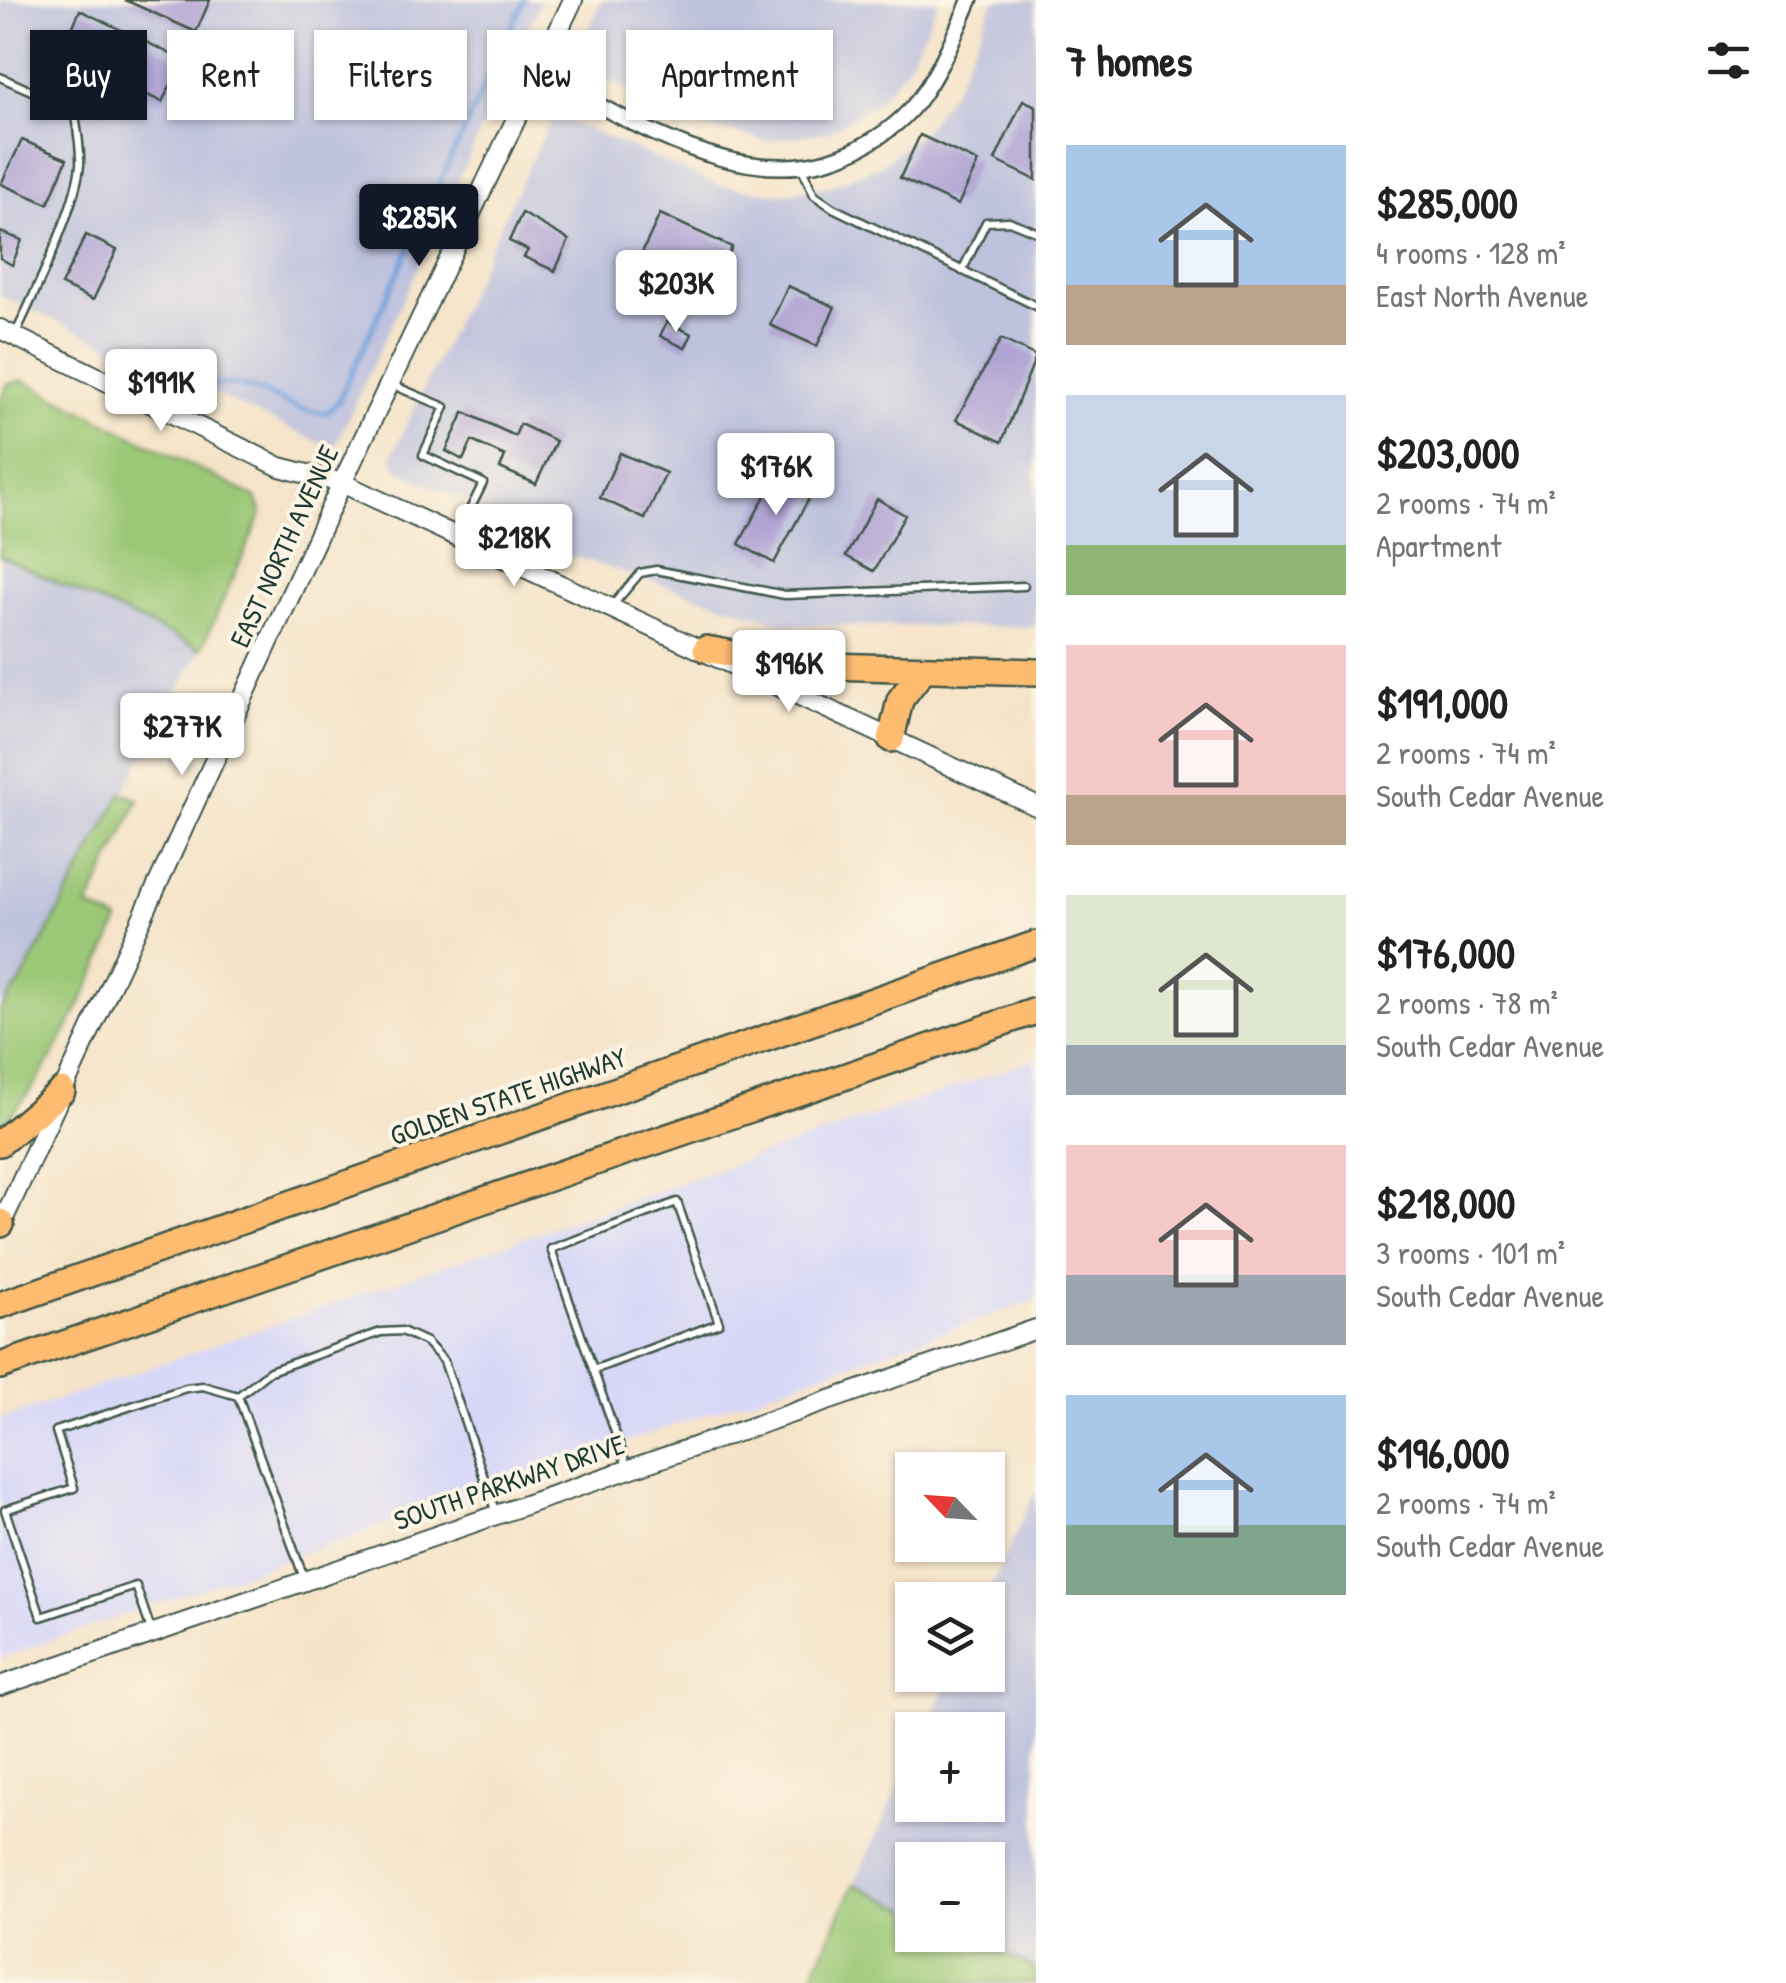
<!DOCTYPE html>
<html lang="en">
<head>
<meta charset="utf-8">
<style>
	:root { --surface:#fff; --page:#f6f6f6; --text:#222; --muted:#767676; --accent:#111827 }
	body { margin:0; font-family:"Patrick Hand",sans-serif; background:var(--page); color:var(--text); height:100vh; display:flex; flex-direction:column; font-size:38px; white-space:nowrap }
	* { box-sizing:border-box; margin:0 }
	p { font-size:32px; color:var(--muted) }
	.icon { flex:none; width:55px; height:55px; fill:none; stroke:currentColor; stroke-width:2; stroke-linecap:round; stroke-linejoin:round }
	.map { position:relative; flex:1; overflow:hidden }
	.side { display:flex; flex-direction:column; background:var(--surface); width:750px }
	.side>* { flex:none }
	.hud { position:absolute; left:30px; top:30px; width:855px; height:90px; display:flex; gap:20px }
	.needle { width:65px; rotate:295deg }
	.controls { position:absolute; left:895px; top:1452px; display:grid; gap:20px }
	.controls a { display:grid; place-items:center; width:110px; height:110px; border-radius:0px; background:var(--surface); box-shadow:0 2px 8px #0004; font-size:50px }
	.price { position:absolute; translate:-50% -85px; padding:0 22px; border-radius:10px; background:#fff; color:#222; font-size:32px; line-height:65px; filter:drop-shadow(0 2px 5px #0008) }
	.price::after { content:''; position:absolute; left:50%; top:60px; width:30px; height:22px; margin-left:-15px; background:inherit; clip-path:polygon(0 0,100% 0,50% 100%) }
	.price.on { background:var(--accent); color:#fff }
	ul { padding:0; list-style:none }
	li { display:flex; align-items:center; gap:30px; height:250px; padding:0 30px }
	li span { display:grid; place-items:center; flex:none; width:280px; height:200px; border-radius:0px; color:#555 }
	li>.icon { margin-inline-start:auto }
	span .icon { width:120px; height:120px; fill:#fffc; stroke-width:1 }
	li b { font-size:42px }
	h2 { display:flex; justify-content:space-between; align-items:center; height:120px; padding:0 30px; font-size:42px }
	.chip { padding:0 35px; border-radius:0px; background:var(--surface); box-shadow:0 2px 8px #0004; font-size:35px; line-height:90px }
	.chip.on { background:var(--accent); color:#fff }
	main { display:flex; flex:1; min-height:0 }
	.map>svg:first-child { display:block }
	.built { fill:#d7d7f8 }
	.industrial { fill:#bfc2dd }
	.grass { fill:#9bc876; stroke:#5d8255; stroke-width:2.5 }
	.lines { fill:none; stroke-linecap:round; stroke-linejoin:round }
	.stream { stroke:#73a3dd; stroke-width:5 }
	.building { fill:#b0a4d4 }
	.service-casing { stroke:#3f564a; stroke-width:11 }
	.minor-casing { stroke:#3f564a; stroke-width:19 }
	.tertiary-casing { stroke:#3f564a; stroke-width:22 }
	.motorway-casing { stroke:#3f564a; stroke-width:30 }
	.service { stroke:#fff; stroke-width:6 }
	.minor { stroke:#fff; stroke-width:14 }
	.tertiary { stroke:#fff; stroke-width:18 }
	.motorway { stroke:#fdbc6f; stroke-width:25 }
	.labels { text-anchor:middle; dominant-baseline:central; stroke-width:8; stroke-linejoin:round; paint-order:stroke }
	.street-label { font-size:28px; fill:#1f3d34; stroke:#fcf5e5 }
</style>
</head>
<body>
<main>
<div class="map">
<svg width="1036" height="1983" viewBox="0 0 1036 1983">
	<rect width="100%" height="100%" fill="#fcf5e5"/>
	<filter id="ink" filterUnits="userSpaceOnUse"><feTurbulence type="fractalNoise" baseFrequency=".01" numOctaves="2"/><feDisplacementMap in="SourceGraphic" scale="20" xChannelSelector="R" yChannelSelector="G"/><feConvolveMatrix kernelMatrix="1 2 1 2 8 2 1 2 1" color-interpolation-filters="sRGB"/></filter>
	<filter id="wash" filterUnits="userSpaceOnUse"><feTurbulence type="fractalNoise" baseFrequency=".0048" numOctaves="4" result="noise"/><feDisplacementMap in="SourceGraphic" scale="40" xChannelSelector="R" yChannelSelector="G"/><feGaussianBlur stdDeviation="2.25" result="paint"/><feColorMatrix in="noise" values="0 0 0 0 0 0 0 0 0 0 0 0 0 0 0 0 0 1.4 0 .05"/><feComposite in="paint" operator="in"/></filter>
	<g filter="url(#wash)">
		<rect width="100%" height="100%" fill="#f5e3c8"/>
		<!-- built -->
		<path class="built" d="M1036 1059V1300L0 1658V1420Z"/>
		<!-- industrial -->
		<path class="industrial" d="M0 0H541L334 449 0 295Z
			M602 0H939L908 66 876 103 827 132 768 141 707 127 573 64Z
			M995 0H1036V627L788 625 539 545 506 530 509 522 398 470 391 458 553 114 717 185 779 194 831 186 880 166 924 130 953 90Z
			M0 556 201 649 21 982 0 1010Z
			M1036 1490V1969L963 1935H988V1860H912V1911L854 1884 912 1758V1805H988V1730H925L951 1675H988L985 1600Z"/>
		<!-- grass -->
		<path class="grass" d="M22 380 256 498 262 513 201 649 0 556V400L7 385Z
			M122 793 139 800 88 907 119 921C92 982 48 1081 0 1126V1010L21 982Z
			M854 1884 912 1911V1935H964L1036 1969V1983H809Z"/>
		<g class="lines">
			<!-- stream -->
			<path class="stream" d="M194 389C255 370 274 410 326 413L338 402 524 0"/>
		</g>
		<g id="blocks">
			<!-- building -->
			<path class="building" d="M125 0H210L196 32Z
				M80 10 183 60 162 102 61 54Z
				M1023 100 1036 106V180L995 160Z
				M920 135 978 162 958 205 900 178Z
				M22 140 67 159 48 204 1 184Z
				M522 213 569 240 555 271 524 257 528 250 509 241Z
				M660 214 732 247 712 290 640 257Z
				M0 232 22 240 12 265 0 258Z
				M86 235 117 250 93 300 61 285Z
				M788 286 835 307 817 346 770 325Z
				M667 322 692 334 685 348 660 336Z
				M1001 339 1036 356 1002 442 956 420Z
				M464 412 515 436 520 424 556 441 536 484 500 468 505 456 472 441 463 460 446 451Z
				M620 453 666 473 645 519 600 498Z
				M778 472 813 491 774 563 739 544Z
				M877 499 905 515 874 571 846 556Z"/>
		</g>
	</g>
	<g filter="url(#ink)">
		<use href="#blocks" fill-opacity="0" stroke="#3f564a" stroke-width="2.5"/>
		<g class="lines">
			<defs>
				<path id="service" d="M0 77 74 110C77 128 81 147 80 165 76 208 34 294 15 335
					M802 168 814 195 833 208 1036 306
					M962 271 986 222 1009 221 1036 232
					M390 384 445 407 423 455 483 483 457 536
					M612 606 640 573 656 570 785 595 1024 586
					M593 1370 719 1323 677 1202 551 1249 628 1469
					M238 1396 270 1371 381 1332 402 1331 426 1342 444 1361 495 1510
					M152 1633 136 1586 41 1617 5 1510 74 1488 56 1431 186 1388 203 1386 238 1396 304 1578"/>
				<path id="minor" d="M539 75C635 121 752 204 859 148 884 135 906 119 922 95 942 66 956 32 970 0"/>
				<path id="tertiary" d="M0 329 280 467 342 483 1036 806
					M0 1227 342 483 573 0
					M0 1686 1036 1329"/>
				<path id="motorway" d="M706 649 793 665 1036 672
					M891 739 900 700 922 671
					M0 1143 62 1091
					M0 1222 1 1224
					M0 1305 1036 944
					M0 1366 1036 1011"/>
			</defs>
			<!-- service casing -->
			<use href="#service" class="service-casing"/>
			<!-- minor casing -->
			<use href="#minor" class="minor-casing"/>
			<!-- tertiary casing -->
			<use href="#tertiary" class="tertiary-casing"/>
			<!-- motorway casing -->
			<use href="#motorway" class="motorway-casing"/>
			<!-- service -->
			<use href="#service" class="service"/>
			<!-- minor -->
			<use href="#minor" class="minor"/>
			<!-- tertiary -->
			<use href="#tertiary" class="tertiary"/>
			<!-- motorway -->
			<use href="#motorway" class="motorway"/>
		</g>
	</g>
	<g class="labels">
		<!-- street labels -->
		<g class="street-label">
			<text transform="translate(284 546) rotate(-65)">EAST NORTH AVENUE</text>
			<text transform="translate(508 1096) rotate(-19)">GOLDEN STATE HIGHWAY</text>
			<text transform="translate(509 1482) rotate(-19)">SOUTH PARKWAY DRIVE</text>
		</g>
	</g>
</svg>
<div class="controls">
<a><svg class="needle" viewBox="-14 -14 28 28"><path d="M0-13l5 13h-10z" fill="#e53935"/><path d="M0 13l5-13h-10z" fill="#767676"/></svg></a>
<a><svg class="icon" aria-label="layers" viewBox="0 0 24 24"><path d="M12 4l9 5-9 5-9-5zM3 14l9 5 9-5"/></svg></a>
<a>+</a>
<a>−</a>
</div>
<b class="price on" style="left:419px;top:269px">$285K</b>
<b class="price" style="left:676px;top:335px">$203K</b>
<b class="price" style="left:161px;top:434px">$191K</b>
<b class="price" style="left:776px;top:518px">$176K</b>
<b class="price" style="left:514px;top:589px">$218K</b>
<b class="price" style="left:789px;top:715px">$196K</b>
<b class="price" style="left:182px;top:778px">$277K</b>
<div class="hud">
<a class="chip on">Buy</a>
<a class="chip">Rent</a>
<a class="chip">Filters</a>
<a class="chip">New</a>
<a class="chip">Apartment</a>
</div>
</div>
<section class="side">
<h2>7 homes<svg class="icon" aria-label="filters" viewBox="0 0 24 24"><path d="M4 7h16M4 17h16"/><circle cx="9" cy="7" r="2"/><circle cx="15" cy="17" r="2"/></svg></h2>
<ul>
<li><span style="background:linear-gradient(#a9c7e8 70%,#b9a48a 0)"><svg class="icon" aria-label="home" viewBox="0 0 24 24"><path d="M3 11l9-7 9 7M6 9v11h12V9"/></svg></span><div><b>$285,000</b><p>4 rooms · 128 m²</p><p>East North Avenue</p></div></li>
<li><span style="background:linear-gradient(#c9d6e8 75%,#8fb573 0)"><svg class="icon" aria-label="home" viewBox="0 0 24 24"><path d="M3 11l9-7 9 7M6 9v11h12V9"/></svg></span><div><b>$203,000</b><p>2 rooms · 74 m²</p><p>Apartment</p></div></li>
<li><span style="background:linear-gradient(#f6c9c9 75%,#b9a48a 0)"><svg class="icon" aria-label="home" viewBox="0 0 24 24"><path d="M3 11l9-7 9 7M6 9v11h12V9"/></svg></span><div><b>$191,000</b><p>2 rooms · 74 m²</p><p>South Cedar Avenue</p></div></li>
<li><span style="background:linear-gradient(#dfe7d0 75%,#9aa5b1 0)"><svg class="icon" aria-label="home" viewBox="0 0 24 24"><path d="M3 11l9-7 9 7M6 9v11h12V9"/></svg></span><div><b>$176,000</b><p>2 rooms · 78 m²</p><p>South Cedar Avenue</p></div></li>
<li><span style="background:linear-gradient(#f6c9c9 65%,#9aa5b1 0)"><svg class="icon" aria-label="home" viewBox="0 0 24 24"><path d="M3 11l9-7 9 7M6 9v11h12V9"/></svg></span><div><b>$218,000</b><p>3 rooms · 101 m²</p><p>South Cedar Avenue</p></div></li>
<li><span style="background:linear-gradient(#a9c7e8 65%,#7fa58c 0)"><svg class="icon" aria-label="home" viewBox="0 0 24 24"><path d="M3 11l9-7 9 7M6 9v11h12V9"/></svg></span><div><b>$196,000</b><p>2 rooms · 74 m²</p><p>South Cedar Avenue</p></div></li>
</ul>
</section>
</main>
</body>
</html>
